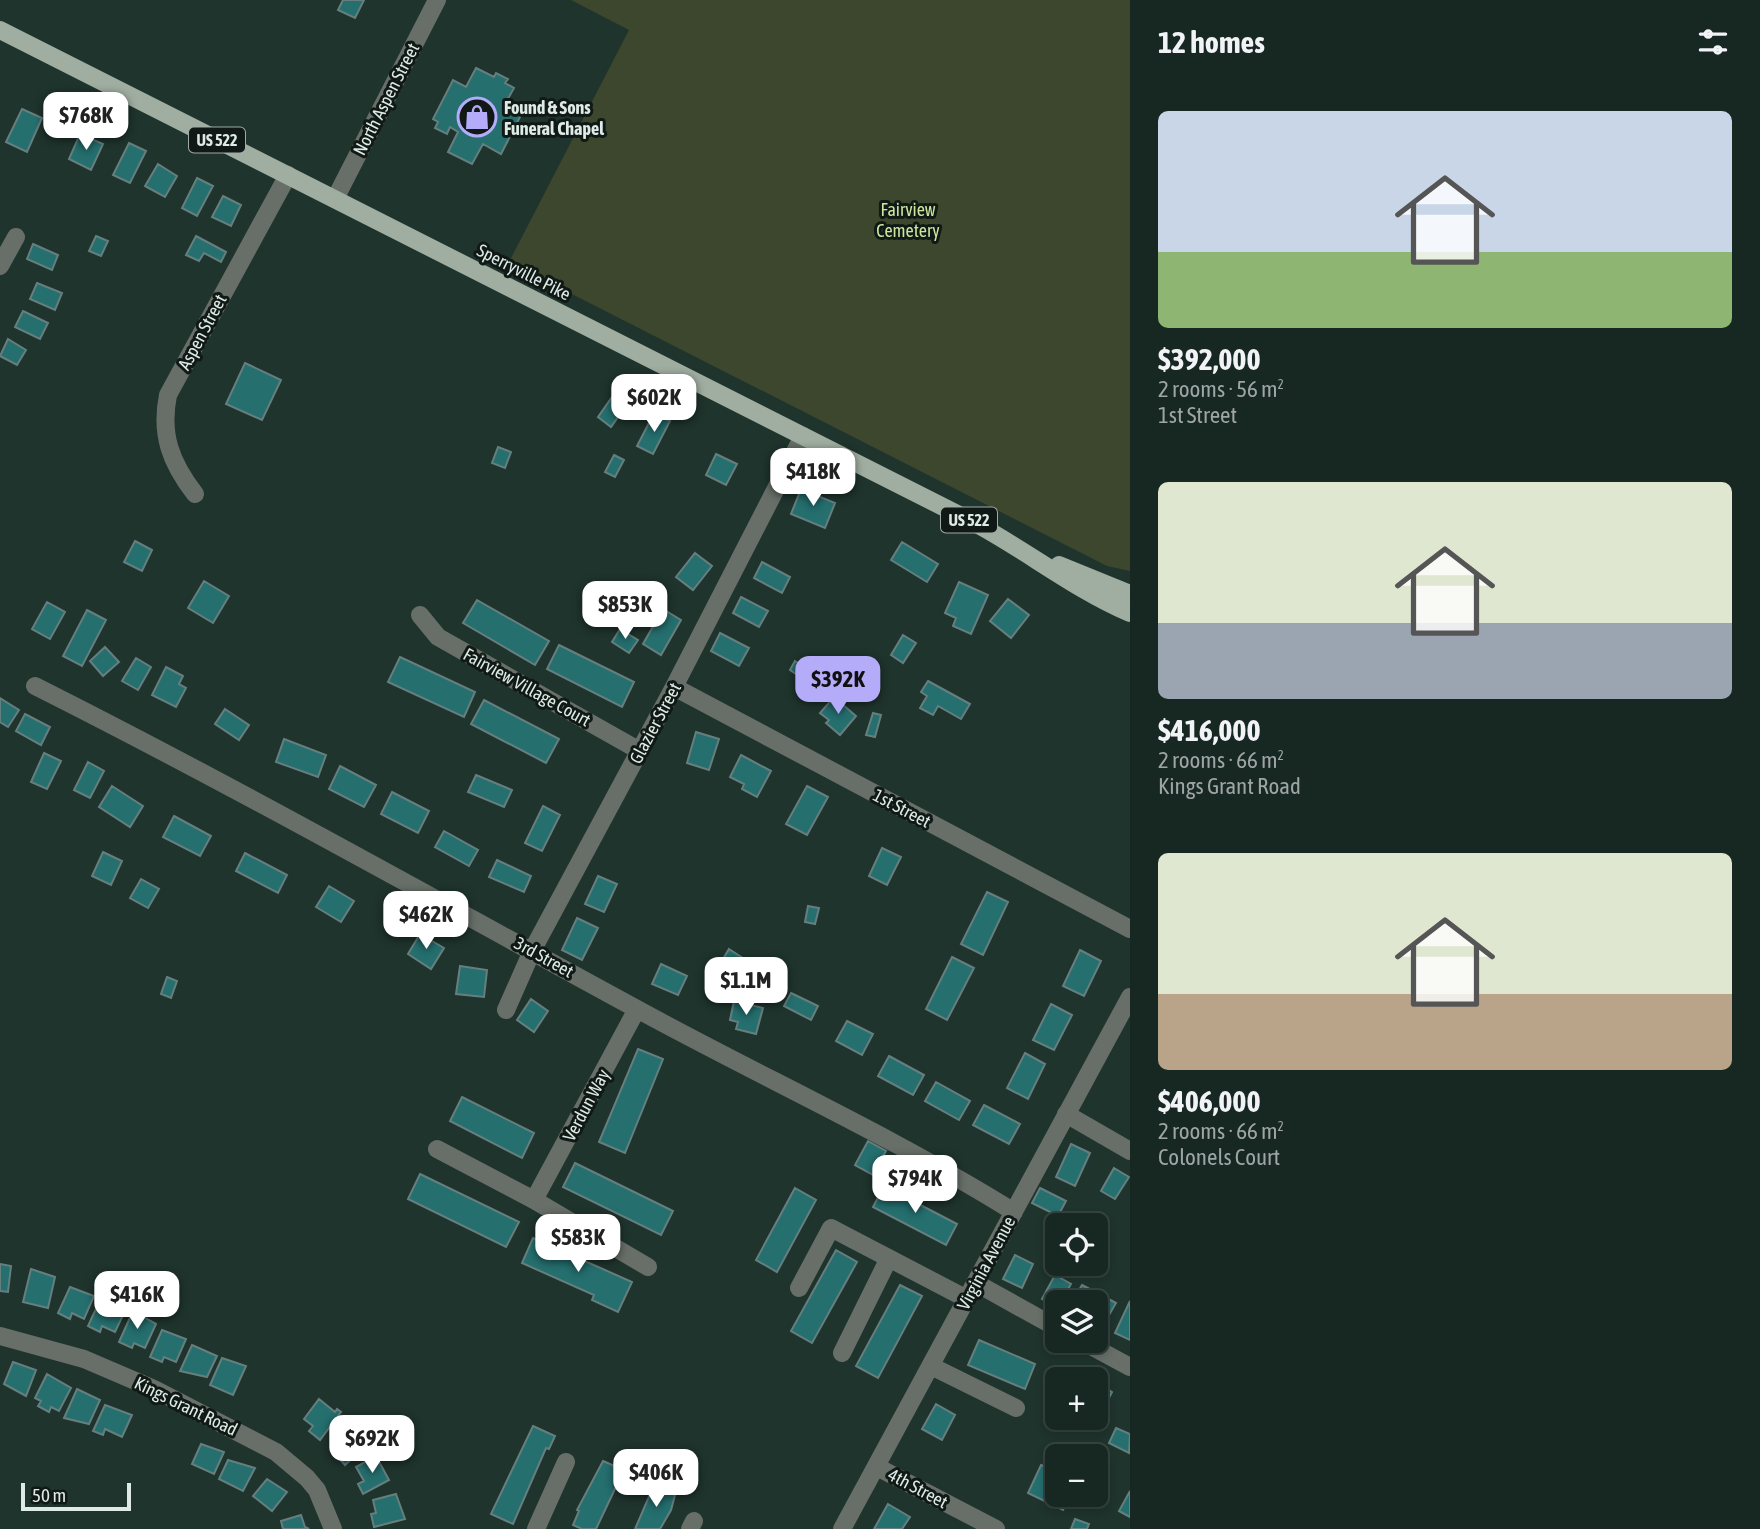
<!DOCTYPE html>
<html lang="en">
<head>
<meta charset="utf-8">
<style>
	:root { --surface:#172722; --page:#24332f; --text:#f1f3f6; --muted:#9ea5a5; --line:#364440; --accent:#b5acf9 }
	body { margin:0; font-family:"Asap Condensed",sans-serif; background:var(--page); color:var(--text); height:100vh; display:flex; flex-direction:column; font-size:26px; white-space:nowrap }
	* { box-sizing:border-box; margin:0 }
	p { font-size:23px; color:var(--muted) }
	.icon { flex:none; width:38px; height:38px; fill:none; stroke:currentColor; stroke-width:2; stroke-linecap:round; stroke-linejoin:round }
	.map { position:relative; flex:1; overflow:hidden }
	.sheet { display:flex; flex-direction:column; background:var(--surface); width:630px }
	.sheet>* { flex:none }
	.controls { position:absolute; left:1045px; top:1213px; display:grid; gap:14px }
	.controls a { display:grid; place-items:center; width:63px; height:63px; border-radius:10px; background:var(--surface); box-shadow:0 4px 10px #0003,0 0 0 2px var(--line); font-size:35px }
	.scale { position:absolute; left:21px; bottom:18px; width:110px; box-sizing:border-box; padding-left:7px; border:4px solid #ddeae5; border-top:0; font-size:19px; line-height:24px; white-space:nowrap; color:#ddeae5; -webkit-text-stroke:5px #101916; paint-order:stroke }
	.price { position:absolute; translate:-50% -60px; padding:0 16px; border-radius:14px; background:#fff; color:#222; font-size:23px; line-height:46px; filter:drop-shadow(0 2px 4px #0008) }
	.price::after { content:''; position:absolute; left:50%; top:42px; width:21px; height:16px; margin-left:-10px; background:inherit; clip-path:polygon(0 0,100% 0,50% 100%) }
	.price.current { background:var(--accent); color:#111 }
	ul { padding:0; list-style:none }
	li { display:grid; align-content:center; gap:14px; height:371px; padding:0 28px }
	li span { display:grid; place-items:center; height:217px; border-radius:10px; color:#555 }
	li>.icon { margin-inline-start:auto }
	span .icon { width:126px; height:126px; fill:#fffc; stroke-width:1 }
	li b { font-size:30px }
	h2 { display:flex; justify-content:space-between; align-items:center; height:84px; padding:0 28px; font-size:30px }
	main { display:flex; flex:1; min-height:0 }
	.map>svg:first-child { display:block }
	.green { fill:#3d472d }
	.building { fill:#256f6f; stroke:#667f7e; stroke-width:2 }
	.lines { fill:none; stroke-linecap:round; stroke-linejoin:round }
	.minor { stroke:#686f68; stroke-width:18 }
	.major { stroke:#a0aea1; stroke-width:18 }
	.labels { text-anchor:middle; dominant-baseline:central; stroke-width:6; stroke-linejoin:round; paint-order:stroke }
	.shield { fill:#101916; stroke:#a0aba7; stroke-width:2 }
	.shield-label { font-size:16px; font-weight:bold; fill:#ddeae5 }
	.street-label { font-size:18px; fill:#ddeae5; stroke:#101916 }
	.poi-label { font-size:18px; font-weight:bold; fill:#ddeae5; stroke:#101916; text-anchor:start }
	.park-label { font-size:18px; fill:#cce79d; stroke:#101916 }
</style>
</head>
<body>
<main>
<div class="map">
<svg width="1130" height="1529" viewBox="0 0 1130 1529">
	<rect width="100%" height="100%" fill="#1f342d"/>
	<!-- green -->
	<path class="green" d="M571 0H1130V571L1107 566 509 262 629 30Z"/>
	<!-- building -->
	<path class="building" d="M343 0H364L355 18 338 10Z
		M476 68 494 77 496 73 508 79 505 83 514 88 504 106 521 115 501 154 483 144 472 164 448 152 458 132 450 127 447 134 435 128 438 122 433 119 453 80 466 87Z
		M22 109 42 118 27 152 6 142Z
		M80 134 103 144 91 170 69 159Z
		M129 143 146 151 130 183 113 175Z
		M158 164 177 176 165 197 145 186Z
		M197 178 213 186 197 216 182 208Z
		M223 196 241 205 231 226 212 217Z
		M96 236 108 241 101 256 89 251Z
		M196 236 226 252 221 262 204 253 199 261 186 255Z
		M33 244 58 255 52 270 27 259Z
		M37 283 62 293 55 310 30 299Z
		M23 311 48 323 40 339 15 327Z
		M8 339 26 350 17 365 0 356Z
		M245 363 281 380 262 420 226 404Z
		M614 394 628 403 611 427 598 417Z
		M654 413 670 421 653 454 637 446Z
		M498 447 511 452 505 468 492 463Z
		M716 454 737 464 726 485 706 475Z
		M614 455 624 460 615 477 605 472Z
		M801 489 835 503 825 528 791 514Z
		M135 541 152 550 142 571 124 562Z
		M902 542 938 564 927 582 891 560Z
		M695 553 712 566 693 590 676 577Z
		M762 562 790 577 782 593 754 578Z
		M204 581 229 596 213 623 188 608Z
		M959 582 988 595 971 634 953 626 956 618 945 613Z
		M741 597 768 611 759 627 733 613Z
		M1008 599 1029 615 1011 638 990 621Z
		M477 600 549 641 535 665 463 623Z
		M47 602 65 612 50 639 32 629Z
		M663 609 681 620 661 655 643 644Z
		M87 610 106 620 82 666 63 656Z
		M620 629 638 640 629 653 612 642Z
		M720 633 749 648 739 666 711 651Z
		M903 635 916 643 903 663 891 655Z
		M559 645 634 682 622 707 547 669Z
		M105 647 119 662 103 676 90 661Z
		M400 657 475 692 464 717 388 682Z
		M136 658 151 667 138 690 122 681Z
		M795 661 808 669 802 678 790 670Z
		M166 667 183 676 179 684 186 688 176 707 152 695Z
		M928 681 970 704 961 719 938 706 933 715 920 708 927 696 921 692Z
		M834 697 856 716 840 735 826 723 829 720 820 713Z
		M0 698 19 710 8 727 0 722Z
		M484 700 559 739 546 763 471 724Z
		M225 709 249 725 239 740 215 724Z
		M873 713 881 715 875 737 866 735Z
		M25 714 50 727 41 745 16 731Z
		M696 732 719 739 709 770 687 763Z
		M284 739 326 755 318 777 276 762Z
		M44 753 61 761 47 789 31 782Z
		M741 755 771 771 757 797 742 789 744 784 730 777Z
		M88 762 104 771 90 798 74 790Z
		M340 766 376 785 364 807 329 789Z
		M476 775 512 790 504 807 468 792Z
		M112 786 143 806 130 827 99 807Z
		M807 786 828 797 807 835 786 824Z
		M392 792 429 811 418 833 381 814Z
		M543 806 560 815 542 851 525 843Z
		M174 816 211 836 200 856 163 837Z
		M444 831 478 850 469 866 435 847Z
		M882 848 901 857 887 885 869 876Z
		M103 852 122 861 111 885 92 876Z
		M245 853 287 875 278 893 236 871Z
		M497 860 531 876 524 892 489 877Z
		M598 876 617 884 604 912 585 904Z
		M141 879 159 889 148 908 130 898Z
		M329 886 354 901 341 922 316 907Z
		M987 892 1008 902 983 955 961 944Z
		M808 906 819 908 815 924 805 922Z
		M577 918 598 928 582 960 562 950Z
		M420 934 444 948 431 969 408 954Z
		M729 949 746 960 731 984 714 974Z
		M1080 950 1101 961 1084 996 1063 986Z
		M952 957 974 968 947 1020 926 1009Z
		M661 964 687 976 678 995 652 984Z
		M460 966 487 970 484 997 456 994Z
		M167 977 177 981 171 998 161 994Z
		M791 993 818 1006 811 1020 784 1006Z
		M531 999 548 1011 534 1032 517 1020Z
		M734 1001 763 1008 756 1034 736 1029 738 1022 730 1020Z
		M1051 1004 1072 1015 1054 1050 1033 1040Z
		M847 1021 873 1034 862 1055 836 1041Z
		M638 1049 663 1059 625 1153 599 1142Z
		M1025 1053 1045 1064 1028 1099 1007 1088Z
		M889 1056 924 1075 913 1095 878 1076Z
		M936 1082 970 1101 959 1120 925 1101Z
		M462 1097 534 1133 522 1158 450 1121Z
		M984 1105 1020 1124 1009 1144 973 1125Z
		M868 1141 886 1151 873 1175 855 1165Z
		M1071 1144 1090 1153 1075 1186 1056 1177Z
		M575 1163 673 1211 661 1235 563 1187Z
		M1114 1168 1129 1177 1115 1199 1101 1191Z
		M420 1174 519 1222 506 1247 408 1199Z
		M884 1186 957 1224 946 1245 873 1207Z
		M795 1188 816 1200 777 1272 756 1260Z
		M1040 1188 1066 1201 1058 1216 1032 1203Z
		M533 1238 632 1282 618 1312 592 1300 594 1295 522 1263Z
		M836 1250 857 1262 812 1343 791 1331Z
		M1015 1255 1033 1264 1022 1288 1003 1279Z
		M0 1264 11 1266 8 1292 0 1291Z
		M31 1269 55 1277 48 1308 23 1302Z
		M1055 1275 1071 1284 1061 1302H1057V1308L1042 1299Z
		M900 1285 922 1296 878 1378 856 1366Z
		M1082 1285 1116 1303 1105 1322 1096 1317V1302H1072Z
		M70 1287 94 1296 84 1319 72 1313 70 1319 58 1313Z
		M100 1300 125 1311 115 1332 102 1326 100 1332 88 1326Z
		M1130 1301V1340L1115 1333Z
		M133 1311 156 1324 145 1348 134 1343 132 1348 119 1342Z
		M162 1330 186 1339 176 1362 164 1357 162 1362 150 1357Z
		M979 1340 1035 1364 1025 1389 968 1365Z
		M192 1345 217 1356 207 1377 180 1371Z
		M222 1358 246 1366 233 1395 210 1385Z
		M13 1362 36 1370 26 1396 4 1384Z
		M47 1374 71 1388 59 1411 51 1407 49 1412 38 1406 41 1401 35 1398Z
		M1096 1382 1112 1392 1101 1413 1096 1410Z
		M77 1389 100 1400 89 1424 64 1418Z
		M319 1399 335 1412 337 1409 341 1412 320 1440 309 1431 313 1426 304 1419Z
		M936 1404 955 1415 942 1440 922 1429Z
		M105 1405 132 1415 122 1437 105 1429 103 1435 93 1431Z
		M349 1425 367 1445 345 1465 337 1456 342 1451 332 1440Z
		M533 1426 555 1436 549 1449 546 1448 513 1524 491 1514Z
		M1116 1428 1130 1434 1129 1453 1109 1443Z
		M201 1444 224 1452 214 1474 192 1464Z
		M376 1456 389 1480 363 1494 358 1484 364 1481 356 1467Z
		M228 1460 255 1468 243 1491 219 1479Z
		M603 1461 624 1470 596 1529H582L573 1525 579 1511 577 1510Z
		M1041 1465 1057 1472 1053 1484 1057 1486V1494H1070L1063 1510 1028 1493Z
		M267 1479 287 1492 272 1511 253 1496Z
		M654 1485 675 1495 671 1510 660 1529H635Z
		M1130 1491V1517L1119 1511Z
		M396 1494 405 1519 374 1527 371 1514 376 1513 373 1500Z
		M888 1504 910 1517 902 1529H874Z
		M301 1515 305 1527 309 1529H283L281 1521Z
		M1075 1519 1089 1524 1087 1529H1071Z"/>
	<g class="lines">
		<!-- minor -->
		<path class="minor" d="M335 199 437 0
			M0 266 16 237
			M195 494C171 463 160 435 168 395L288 175
			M420 615 438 637 640 751
			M35 686C238 788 436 900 635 1008 761 1077 892 1136 1014 1212
			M674 687 1130 929
			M506 1010 532 951 674 687 803 436
			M1066 1114 1130 1151
			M437 1149 534 1200 648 1267
			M534 1200 637 1009
			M976 1283 1057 1328
			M799 1288 831 1228 967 1299
			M0 1336 84 1359 154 1389 276 1452 307 1478 317 1490 333 1529
			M1080 1340 1130 1367
			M842 1353 889 1258
			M931 1366 1016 1408
			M877 1467 996 1529
			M536 1529 566 1462
			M690 1529 694 1521
			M842 1529 1130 997"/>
		<!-- major -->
		<path class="major" d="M0 30 973 522C1026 550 1074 589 1130 613
			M1059 565 1130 594"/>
	</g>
	<!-- icons -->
	<defs>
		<symbol id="shop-ring" viewBox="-11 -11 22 22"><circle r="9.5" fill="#101916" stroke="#b5acf9" stroke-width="1.5"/><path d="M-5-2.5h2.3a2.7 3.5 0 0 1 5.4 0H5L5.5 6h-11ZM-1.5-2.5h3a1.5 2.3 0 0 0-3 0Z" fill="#b5acf9"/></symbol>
	</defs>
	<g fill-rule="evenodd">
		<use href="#shop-ring" x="455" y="95" width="44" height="44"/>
	</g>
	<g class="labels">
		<!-- shield labels -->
		<g class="shield">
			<rect x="189" y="127.5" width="56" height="25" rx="5"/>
			<rect x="941" y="507.5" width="56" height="25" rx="5"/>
		</g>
		<g class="shield-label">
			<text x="217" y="140">US 522</text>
			<text x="969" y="520">US 522</text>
		</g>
		<!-- street labels -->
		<g class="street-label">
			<text transform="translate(386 99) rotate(-63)">North Aspen Street</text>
			<text transform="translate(524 272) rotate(27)">Sperryville Pike</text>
			<text transform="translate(202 332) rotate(-62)">Aspen Street</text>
			<text transform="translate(527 687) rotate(29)">Fairview Village Court</text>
			<text transform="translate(655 723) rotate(-62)">Glazier Street</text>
			<text transform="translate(902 808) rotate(28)">1st Street</text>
			<text transform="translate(544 957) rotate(29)">3rd Street</text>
			<text transform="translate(586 1105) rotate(-62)">Verdun Way</text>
			<text transform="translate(986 1263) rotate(-62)">Virginia Avenue</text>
			<text transform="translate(186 1406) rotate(26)">Kings Grant Road</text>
			<text transform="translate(918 1488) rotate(28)">4th Street</text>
		</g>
		<!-- poi labels -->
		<g class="poi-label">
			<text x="504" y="107">Found &amp; Sons<tspan x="504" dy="21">Funeral Chapel</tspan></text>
		</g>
		<!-- park labels -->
		<g class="park-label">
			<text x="908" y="209">Fairview<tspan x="908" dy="21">Cemetery</tspan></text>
		</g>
	</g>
</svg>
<div class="controls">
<a><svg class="icon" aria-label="locate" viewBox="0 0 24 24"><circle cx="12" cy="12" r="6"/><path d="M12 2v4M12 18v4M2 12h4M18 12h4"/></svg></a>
<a><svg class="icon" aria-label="layers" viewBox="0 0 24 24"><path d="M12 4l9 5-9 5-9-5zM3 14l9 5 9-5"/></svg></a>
<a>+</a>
<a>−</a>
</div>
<div class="scale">50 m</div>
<b class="price" style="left:86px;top:152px">$768K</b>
<b class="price" style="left:654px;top:434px">$602K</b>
<b class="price" style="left:813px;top:508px">$418K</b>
<b class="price" style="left:625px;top:641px">$853K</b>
<b class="price current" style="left:838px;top:716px">$392K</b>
<b class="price" style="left:426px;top:951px">$462K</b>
<b class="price" style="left:746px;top:1017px">$1.1M</b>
<b class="price" style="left:915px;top:1215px">$794K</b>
<b class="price" style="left:578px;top:1274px">$583K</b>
<b class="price" style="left:137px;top:1331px">$416K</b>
<b class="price" style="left:372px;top:1475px">$692K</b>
<b class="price" style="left:656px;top:1509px">$406K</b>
</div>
<section class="sheet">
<h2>12 homes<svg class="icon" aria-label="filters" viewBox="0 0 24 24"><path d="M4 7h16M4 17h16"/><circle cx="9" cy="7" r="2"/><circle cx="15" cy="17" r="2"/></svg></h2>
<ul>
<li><span style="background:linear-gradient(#c9d6e8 65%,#8fb573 0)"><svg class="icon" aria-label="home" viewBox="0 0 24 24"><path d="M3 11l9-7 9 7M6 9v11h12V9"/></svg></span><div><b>$392,000</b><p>2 rooms · 56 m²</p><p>1st Street</p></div></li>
<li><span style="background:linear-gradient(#dfe7d0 65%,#9aa5b1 0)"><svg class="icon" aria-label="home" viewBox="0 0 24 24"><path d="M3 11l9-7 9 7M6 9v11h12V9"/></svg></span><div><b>$416,000</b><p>2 rooms · 66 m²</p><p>Kings Grant Road</p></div></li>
<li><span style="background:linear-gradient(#dfe7d0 65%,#b9a48a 0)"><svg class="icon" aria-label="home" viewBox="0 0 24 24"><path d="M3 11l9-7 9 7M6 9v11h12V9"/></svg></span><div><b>$406,000</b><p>2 rooms · 66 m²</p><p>Colonels Court</p></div></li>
</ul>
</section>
</main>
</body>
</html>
